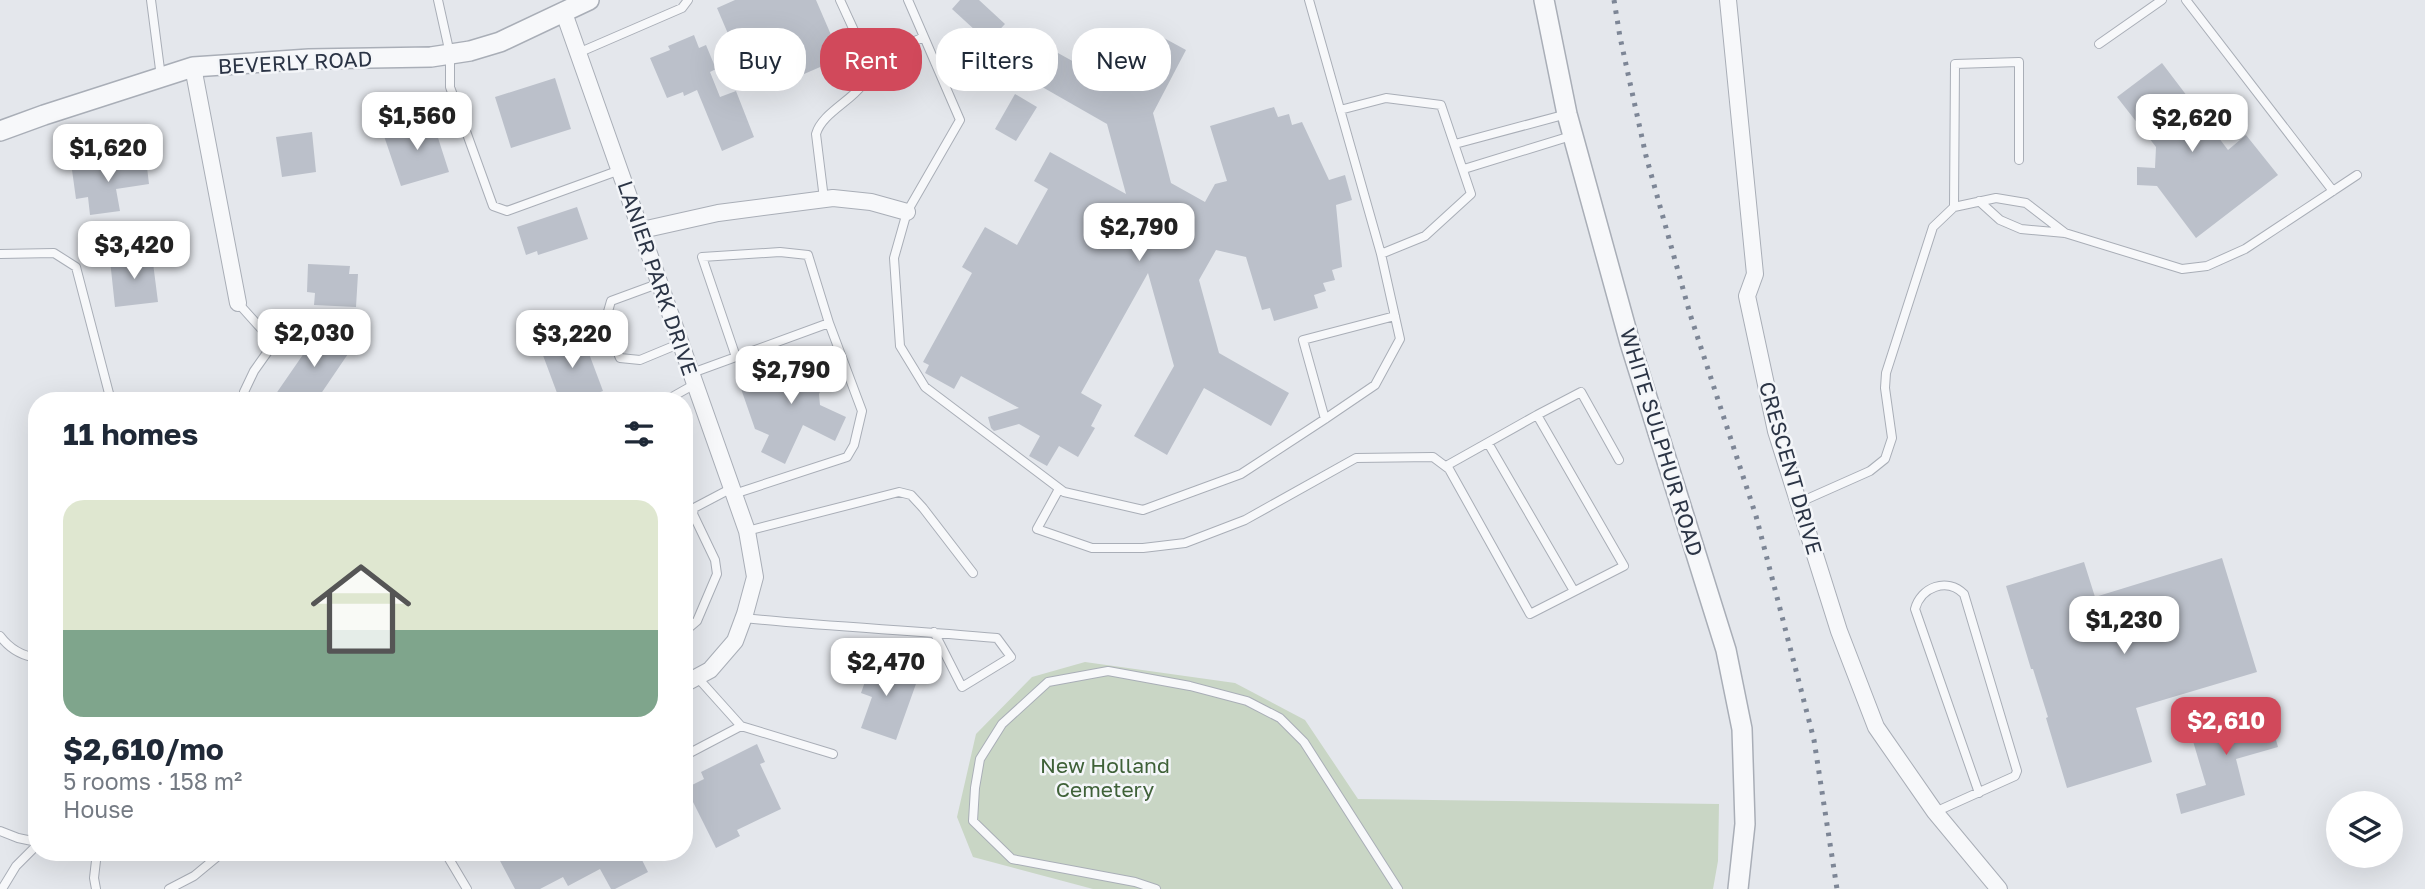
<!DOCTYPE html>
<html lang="en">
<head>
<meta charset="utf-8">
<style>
	:root { --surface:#fff; --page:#f6f6f7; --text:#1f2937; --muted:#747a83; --line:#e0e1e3; --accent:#d1495b }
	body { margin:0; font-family:"Golos Text",sans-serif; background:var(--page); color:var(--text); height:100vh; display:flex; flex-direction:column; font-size:26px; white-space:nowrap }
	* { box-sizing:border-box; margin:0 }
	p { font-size:23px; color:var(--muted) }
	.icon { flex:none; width:38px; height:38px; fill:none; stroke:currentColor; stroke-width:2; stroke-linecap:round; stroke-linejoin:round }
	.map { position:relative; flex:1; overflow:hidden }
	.side { position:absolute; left:28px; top:392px; width:665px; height:469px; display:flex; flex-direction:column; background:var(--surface); border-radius:28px; box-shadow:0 7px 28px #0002 }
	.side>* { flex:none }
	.top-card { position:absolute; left:714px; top:28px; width:665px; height:63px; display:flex; gap:14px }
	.fabs { position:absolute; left:2326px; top:791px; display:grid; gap:14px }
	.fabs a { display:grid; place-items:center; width:77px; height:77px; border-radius:50%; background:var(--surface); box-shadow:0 7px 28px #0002; font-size:35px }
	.price { position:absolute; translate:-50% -60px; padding:0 16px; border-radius:14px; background:#fff; color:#222; font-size:23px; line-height:46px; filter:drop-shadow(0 2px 4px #0008) }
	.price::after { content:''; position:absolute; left:50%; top:42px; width:21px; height:16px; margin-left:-10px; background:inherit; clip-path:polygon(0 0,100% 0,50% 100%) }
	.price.selected { background:var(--accent); color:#fff }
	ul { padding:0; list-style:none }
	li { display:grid; align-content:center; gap:14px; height:371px; padding:0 35px }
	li+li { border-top:2px solid var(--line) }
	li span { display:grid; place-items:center; height:217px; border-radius:21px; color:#555 }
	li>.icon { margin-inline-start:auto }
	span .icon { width:126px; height:126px; fill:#fffc; stroke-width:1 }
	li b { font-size:30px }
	h2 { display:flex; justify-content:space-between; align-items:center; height:84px; padding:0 35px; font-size:30px }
	.pill { padding:0 24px; border-radius:28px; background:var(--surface); box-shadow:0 7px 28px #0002; font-size:24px; line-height:63px }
	.pill.selected { background:var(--accent); color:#fff }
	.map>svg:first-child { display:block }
	.green { fill:#c9d6c5 }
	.building { fill:#bbc0ca }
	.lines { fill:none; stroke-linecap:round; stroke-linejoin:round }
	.service-casing { stroke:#a9aeb7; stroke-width:10 }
	.minor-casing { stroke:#a9aeb7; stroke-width:18 }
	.tertiary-casing { stroke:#a9aeb7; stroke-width:22 }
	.service { stroke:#f7f8fa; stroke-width:8 }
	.minor { stroke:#f7f8fa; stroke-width:16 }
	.tertiary { stroke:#f7f8fa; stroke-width:19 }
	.rail { stroke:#7d8696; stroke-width:5; stroke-dasharray:3.5 7; stroke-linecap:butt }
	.labels { text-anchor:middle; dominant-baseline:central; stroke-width:5; stroke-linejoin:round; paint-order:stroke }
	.street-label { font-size:21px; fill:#2b3445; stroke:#f4f6f9 }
	.park-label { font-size:21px; fill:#3f6138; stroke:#f4f6f9 }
</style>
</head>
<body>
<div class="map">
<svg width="2425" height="889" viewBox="0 0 2425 889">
	<rect width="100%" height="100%" fill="#e4e7ec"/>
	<!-- green -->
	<path class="green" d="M1085 662 1235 683 1305 720 1358 799 1719 804 1718 861 1713 889H1093L973 857 957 817 976 734 1032 677Z"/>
	<!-- building -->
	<path class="building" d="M735 0H816L841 58 774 87 752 35 732 43 717 8Z
		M960 0H979L1005 24 988 42 952 9Z
		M1153 32 1186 50 1153 113 1171 183 1205 202 1215 184 1227 181 1210 126 1274 107 1278 117 1289 114 1292 125 1302 122 1329 180 1345 175 1352 200 1336 205 1342 267 1332 270 1335 280 1323 283 1326 291 1314 295 1318 308 1274 321 1270 308 1262 310 1246 257 1216 250 1199 280 1219 353 1289 393 1271 426 1204 388 1167 455 1134 436 1174 366 1148 273 1081 393 1102 405 1091 426 1095 428 1078 457 1059 446 1047 466 1029 456 1040 436 1019 424 994 431 991 428 988 417 1019 408 961 376 954 389 925 373 929 365 923 362 972 273 962 267 985 227 1017 245 1048 189 1034 181 1050 152 1126 194 1107 124 1037 84 1058 53 1121 88Z
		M694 35 699 48 706 45 716 69 710 72 720 97 736 91 754 137 722 151 697 90 684 96 683 92 667 98 650 58 670 50 668 46Z
		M2162 63 2228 150 2246 135 2278 175 2196 238 2157 186 2137 185V167L2155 168 2156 147 2117 97Z
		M555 78 571 129 511 148 495 97Z
		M1015 94 1037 107 1016 141 995 129Z
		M431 116 449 172 401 186 384 136 397 132 396 127Z
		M312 132 316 172 282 177 276 137Z
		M146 159 149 184 116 189 120 211 90 215 88 197 76 199 72 170Z
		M577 207 588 239 538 255 537 251 526 255 517 227Z
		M152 255 158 302 115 307 110 260Z
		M308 264 350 266 349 274H358L356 307 314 305 315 293 307 292Z
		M322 327 352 348 316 401H271Z
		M582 335 603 391 576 401H560L541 350Z
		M810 353 833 364 819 394 820 405 846 417 835 441 803 425 785 464 761 452 769 435 755 429 739 383 787 366 801 369Z
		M2222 558 2257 672 2136 708 2152 762 2067 788 2046 718 2048 717 2033 669H2031L2006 586 2084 562 2095 597Z
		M875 653 894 659 890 671 917 681 896 740 861 728 872 697 861 693Z
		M2267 708 2278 747 2236 759 2245 795 2181 814 2176 794 2206 785 2190 731Z
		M757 744 765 762 760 764 781 809 737 830 740 836 716 848 686 788 704 779 701 772Z
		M512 852H638L648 872 615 889H611L600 869 568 886 563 877 540 889H515L499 859Z"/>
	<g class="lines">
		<defs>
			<path id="service" d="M151 0 161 77
				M438 0 450 54V87L493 206 507 211 620 170
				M840 0 868 61 924 37
				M908 0 960 120 907 212 894 258 900 346 925 387 1064 492 1143 510 1241 474 1325 419 1375 385 1400 339 1381 254 1309 0
				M2186 0 2333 191
				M2099 44 2162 0
				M578 53 682 8 688 0
				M1340 110 1386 98 1441 105 1471 194 1425 236 1381 254
				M1455 144 1567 114
				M1464 169 1571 136
				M824 199 816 134C824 106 875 94 868 61
				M1979 201 2000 220 2021 229 2065 233 2182 269 2207 266 2245 249 2357 175
				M1954 207 1996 198 2026 203 2065 233
				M0 254 54 253 76 267 111 401
				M660 283 611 301 605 322 620 358 640 360 681 343
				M238 303 266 334 271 347 254 371 244 392 247 401
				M692 373 829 323 808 255 780 252 702 257 736 357
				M665 401 695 384
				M1325 419 1303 340 1395 316
				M1488 443 1574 591
				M1446 466 1537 415
				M1059 489 1037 529 1092 548H1143L1185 543 1245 520 1356 458 1433 457 1449 469 1530 614 1624 566 1537 415 1581 392 1619 460
				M734 494 847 457 854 445 862 411 829 323
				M1798 503 1870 471 1885 459 1892 438 1885 388 1886 373 1933 227 1954 207 1955 64 2019 62V160
				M747 531 899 492 911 495 923 508 973 573
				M744 618C828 627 913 630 997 638L1011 657 962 687 934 632
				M684 632 697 621 717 574 715 560 693 514 694 508 732 488
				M0 636C9 648 22 656 37 658
				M741 726 833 754
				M684 756 741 726 697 677
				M1935 812 2015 776 2017 771 1964 594C1947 577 1921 587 1915 609L1979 793
				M0 831 18 838 37 842
				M445 852 467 889
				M2 889 16 866 37 845
				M96 889 94 878 97 852
				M169 889 194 876 223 852
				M1156 889 1135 882 1012 859 973 821 975 788 980 759 1002 724 1048 682 1108 671 1190 686 1247 701 1280 718 1304 742 1398 889"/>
			<path id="minor" d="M1728 0 1755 274 1747 296 1776 431 1839 631 1876 727 1935 812 1999 889
				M564 13 747 531 755 577 745 614 735 641 710 670 684 684
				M193 67 238 303
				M642 230 718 213 833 198 871 202 907 212"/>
			<path id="tertiary" d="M1544 0 1567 114 1630 343 1726 650 1742 729 1745 824 1738 889
				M0 131 44 115 193 67 309 59 431 57 470 51 500 42 589 0"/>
		</defs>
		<!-- service casing -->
		<use href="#service" class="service-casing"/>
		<!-- minor casing -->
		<use href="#minor" class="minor-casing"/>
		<!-- tertiary casing -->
		<use href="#tertiary" class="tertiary-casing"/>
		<!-- service -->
		<use href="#service" class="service"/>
		<!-- minor -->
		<use href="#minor" class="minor"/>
		<!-- tertiary -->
		<use href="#tertiary" class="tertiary"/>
		<!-- rail -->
		<path class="rail" d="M1614 0 1620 37 1646 156 1690 314 1756 516 1814 740 1837 889"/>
	</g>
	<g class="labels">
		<!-- street labels -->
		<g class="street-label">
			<text transform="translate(295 62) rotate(-3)">BEVERLY ROAD</text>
			<text transform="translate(658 278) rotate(71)">LANIER PARK DRIVE</text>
			<text transform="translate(1662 442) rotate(73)">WHITE SULPHUR ROAD</text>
			<text transform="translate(1791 468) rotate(74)">CRESCENT DRIVE</text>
		</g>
		<!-- park labels -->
		<g class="park-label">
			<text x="1105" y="765">New Holland<tspan x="1105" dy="24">Cemetery</tspan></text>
		</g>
	</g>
</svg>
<div class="fabs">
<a><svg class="icon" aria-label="layers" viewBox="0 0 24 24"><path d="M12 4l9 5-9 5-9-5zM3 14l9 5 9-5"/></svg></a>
</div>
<b class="price" style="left:417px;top:152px">$1,560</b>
<b class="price" style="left:2192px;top:154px">$2,620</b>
<b class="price" style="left:108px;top:184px">$1,620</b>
<b class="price" style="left:1139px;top:263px">$2,790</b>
<b class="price" style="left:134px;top:281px">$3,420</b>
<b class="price" style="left:314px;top:369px">$2,030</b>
<b class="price" style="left:572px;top:370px">$3,220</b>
<b class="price" style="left:791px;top:406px">$2,790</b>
<b class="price" style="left:2124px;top:656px">$1,230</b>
<b class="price" style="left:886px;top:698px">$2,470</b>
<b class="price selected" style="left:2226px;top:757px">$2,610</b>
<div class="top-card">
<a class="pill">Buy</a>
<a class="pill selected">Rent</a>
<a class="pill">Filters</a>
<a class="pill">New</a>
</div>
<section class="side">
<h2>11 homes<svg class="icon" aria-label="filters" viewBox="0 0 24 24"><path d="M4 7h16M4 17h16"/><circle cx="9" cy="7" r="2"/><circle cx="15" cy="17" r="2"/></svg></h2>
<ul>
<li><span style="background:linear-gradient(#dfe7d0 60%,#7fa58c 0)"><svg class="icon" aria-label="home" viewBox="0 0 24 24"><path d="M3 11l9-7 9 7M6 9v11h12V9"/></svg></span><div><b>$2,610/mo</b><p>5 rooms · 158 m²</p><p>House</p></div></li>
</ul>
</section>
</div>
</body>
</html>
